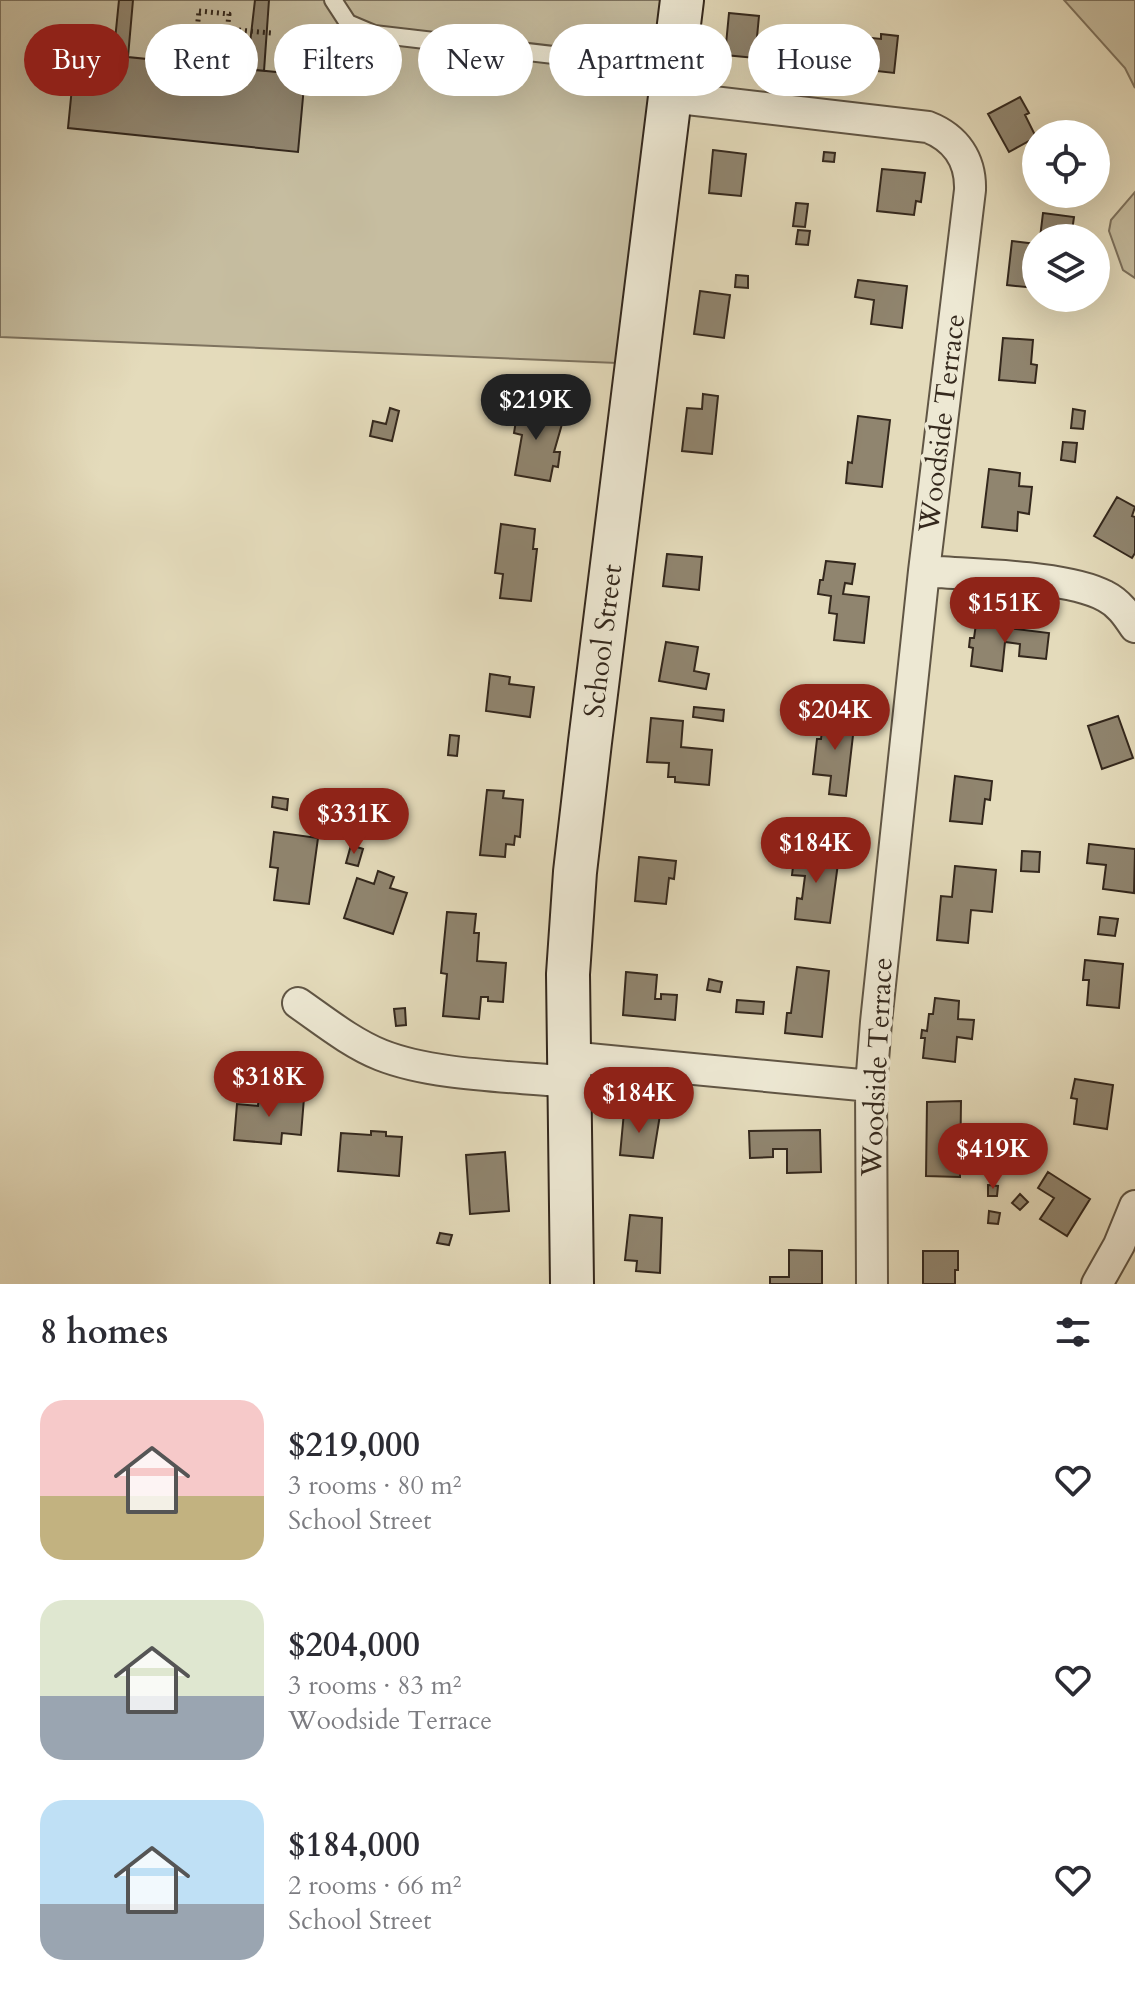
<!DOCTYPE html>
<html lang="en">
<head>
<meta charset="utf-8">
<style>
	:root { --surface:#fff; --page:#f2f2f3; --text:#2b2b33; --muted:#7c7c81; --accent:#8f2418 }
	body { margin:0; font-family:Cardo,serif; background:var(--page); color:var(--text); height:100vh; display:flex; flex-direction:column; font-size:30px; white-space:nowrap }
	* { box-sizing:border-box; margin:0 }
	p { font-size:26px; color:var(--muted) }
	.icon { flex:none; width:44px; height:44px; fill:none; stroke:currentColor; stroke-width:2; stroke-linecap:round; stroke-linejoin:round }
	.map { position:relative; height:1284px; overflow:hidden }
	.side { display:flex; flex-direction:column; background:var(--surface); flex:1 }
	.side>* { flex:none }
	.hud { position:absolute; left:24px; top:24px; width:1088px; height:72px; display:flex; gap:16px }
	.tools { position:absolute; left:1022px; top:120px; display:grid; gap:16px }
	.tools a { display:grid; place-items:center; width:88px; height:88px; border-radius:50%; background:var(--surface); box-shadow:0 8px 32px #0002; font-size:40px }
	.price { position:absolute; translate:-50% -68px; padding:0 18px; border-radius:28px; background:var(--accent); color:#fff; font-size:26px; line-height:52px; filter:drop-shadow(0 2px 4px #0008) }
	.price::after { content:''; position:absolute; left:50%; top:48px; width:24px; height:18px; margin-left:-12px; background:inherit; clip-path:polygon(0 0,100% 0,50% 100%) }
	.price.on { background:#222; color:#fff }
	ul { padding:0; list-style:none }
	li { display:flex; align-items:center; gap:24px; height:200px; padding:0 40px }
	li span { display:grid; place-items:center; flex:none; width:224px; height:160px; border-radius:24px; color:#555 }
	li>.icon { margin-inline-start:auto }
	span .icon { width:96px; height:96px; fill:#fffc; stroke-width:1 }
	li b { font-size:34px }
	h2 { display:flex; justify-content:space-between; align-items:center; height:96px; padding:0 40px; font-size:34px }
	.chip { padding:0 28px; border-radius:36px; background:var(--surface); box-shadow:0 8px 32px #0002; font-size:28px; line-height:72px }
	.chip.on { background:var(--accent); color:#fff }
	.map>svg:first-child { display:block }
	.green { fill:#c6bda0; stroke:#7d725e; stroke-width:2 }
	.building { fill:#90856f; stroke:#34281d; stroke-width:2 }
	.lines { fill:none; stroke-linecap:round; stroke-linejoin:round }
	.lane-casing { stroke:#605544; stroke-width:20 }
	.street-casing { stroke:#605544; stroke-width:34 }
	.secondary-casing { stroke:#34281d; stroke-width:46 }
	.path { stroke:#34281d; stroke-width:5; stroke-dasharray:2 4; stroke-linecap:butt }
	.lane { stroke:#ede8d3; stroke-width:16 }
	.street { stroke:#ede8d3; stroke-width:30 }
	.secondary { stroke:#ede8d3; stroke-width:42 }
	.labels { text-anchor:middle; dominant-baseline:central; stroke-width:8; stroke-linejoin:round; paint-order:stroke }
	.street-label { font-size:28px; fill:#34281d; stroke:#ede8d3 }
</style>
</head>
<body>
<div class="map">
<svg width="1135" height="1284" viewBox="0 0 1135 1284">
	<rect width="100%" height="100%" fill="#e4dbbb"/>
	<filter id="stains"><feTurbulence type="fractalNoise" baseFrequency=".0025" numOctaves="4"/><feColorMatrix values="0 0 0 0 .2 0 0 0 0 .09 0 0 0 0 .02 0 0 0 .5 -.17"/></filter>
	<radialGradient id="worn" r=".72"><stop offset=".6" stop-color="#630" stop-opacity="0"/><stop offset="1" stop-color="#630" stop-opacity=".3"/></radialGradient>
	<!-- green -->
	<path class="green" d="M0 0H664L617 363 0 337Z
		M1064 0H1135V88L1125 68Z
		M1135 192V278L1123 270 1109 231 1111 220Z"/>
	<!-- building -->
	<path class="building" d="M119 0H133L128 57 305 75 298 152 68 128 76 47 114 50Z
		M255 0H269L264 71 245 69 247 51 249 52Z
		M729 13 759 16 755 58 725 55Z
		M881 34 898 36 894 73 851 68 854 36 881 39Z
		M1020 97 1029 113 1025 115 1036 137 1009 152 988 114Z
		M713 150 746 154 741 196 709 193Z
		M824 152 835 153 834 162 823 161Z
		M882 169 925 173 921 202 916 201 914 215 877 211Z
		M796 203 808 204 805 227 793 226Z
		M1043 213 1074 217 1071 238H1040Z
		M798 230 810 231 808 245 796 244Z
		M1012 241 1036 244V288L1007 285Z
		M736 275 748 276V288L735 287Z
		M858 280 907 286 902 328 871 324 874 300 855 297Z
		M700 291 730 295 724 338 694 334Z
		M1003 338 1033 340 1031 364 1037 365 1035 383 999 380Z
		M703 394 718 396 712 454 682 451 687 408 702 409Z
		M519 402 547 406 545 421 562 424 554 452H560L558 467 553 466 550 481 515 475 522 435 514 433Z
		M390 408 399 411 392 441 370 436 373 421 386 424Z
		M1073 409 1085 411 1083 429 1071 428Z
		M858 416 890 420 882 487 846 483 848 462 852 463Z
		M1063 442 1077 443 1075 462 1061 460Z
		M989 469 1020 473 1019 486 1032 487 1029 514 1018 512 1017 531 982 527Z
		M1117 497 1135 507 1132 516 1135 517V553L1132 558 1094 536Z
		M501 524 535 529 533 549H537L531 601 500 598 503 574 495 573Z
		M667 554 702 557 699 590 663 586Z
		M826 561 855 564 852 584 845 583 843 594 869 597 864 643 834 640 837 614 829 613 831 596 818 594 820 580H823Z
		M976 624 1049 633 1046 659 1019 656 1020 644 1005 642 1002 671 971 666 973 648 969 647 970 638H974Z
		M666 642 698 647 694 671 709 674 706 689 659 681Z
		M490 674 510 677 509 684 534 687 530 717 486 711Z
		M694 707 724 710 723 721 693 717Z
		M824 714 855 718 846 796 829 794 831 776 813 774 817 739H821Z
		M1118 716 1133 758 1102 769 1088 726Z
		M651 718 683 721 681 747 712 750 709 785 675 782V777H668L669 763 647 762Z
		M450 735 459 736 457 756 448 755Z
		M955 776 992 781 990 800 985 799 982 824 950 821Z
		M487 790 504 791 503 798 523 800 520 837 515 836 514 845 506 844 505 857 480 855Z
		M273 797 288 799 287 810 272 807Z
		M274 832 318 838 309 904 274 900 278 868 270 867Z
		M1089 844 1135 849 1134 893 1103 889 1106 865 1087 863Z
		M351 845 363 849 358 866 346 863Z
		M795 850 839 856 830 923 795 919 797 898 802 899 805 876 792 875Z
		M1022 851 1040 852 1039 872 1021 871Z
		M639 857 676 861 674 879 669 878 666 904 635 901Z
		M955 866 996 870 992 912 971 910 968 943 937 940 941 896 952 897Z
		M378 871 394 877 390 888 407 893 393 934 344 918 357 878 374 884Z
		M447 912 476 914 474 933H479L477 961 506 963 503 1002 488 1001V997H481L479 1019 443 1016 447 974 441 973Z
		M1100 917 1118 919 1115 936 1098 934Z
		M1085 960 1123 964 1119 1008 1087 1005 1089 980H1083Z
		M797 967 829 971 822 1037 785 1033 787 1013H791Z
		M626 972 657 975 655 999H661V994L677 995 675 1020 623 1015Z
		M709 979 722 982 720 992 707 990Z
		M935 998 959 1001 958 1019 974 1020 972 1039 957 1037 955 1062 923 1058 925 1038H921L922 1030 927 1031 929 1014H933Z
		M737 1000 764 1002 763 1014 736 1012Z
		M405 1008 406 1025 396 1026 394 1009Z
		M1075 1079 1113 1085 1107 1129 1074 1124 1077 1099 1071 1098Z
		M259 1094 304 1098 301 1135 282 1133 281 1144 234 1140 237 1104 258 1106Z
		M961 1101 960 1177 926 1176 927 1102Z
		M624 1112 660 1115 653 1158 620 1155Z
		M820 1130 821 1172 787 1173V1149H773V1157L750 1158 749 1131Z
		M371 1131 386 1132V1136L402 1137 399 1176 338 1171 341 1133 371 1135Z
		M505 1152 509 1211 470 1214 466 1155Z
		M1048 1172 1090 1199 1067 1236 1040 1219 1054 1198 1038 1188Z
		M988 1185 998 1186 997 1196H988Z
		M1020 1194 1028 1202 1020 1210 1012 1203Z
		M989 1211 1000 1213 998 1224 988 1223Z
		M630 1215 662 1218 660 1273 636 1271 637 1261 625 1260Z
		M440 1233 452 1235 449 1245 437 1243Z
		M789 1250 822 1251V1284H770V1277H789Z
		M923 1251H958V1270H955V1284H923Z"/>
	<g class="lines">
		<defs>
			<path id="lane" d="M333 0 348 23 374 34 673 69"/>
			<path id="street" d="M670 97 928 127C956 138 971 160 970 190L924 571 876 1022 871 1086 872 1284
				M924 571C970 575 1067 575 1105 596 1119 603 1127 615 1135 627
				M298 1003C324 1021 351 1043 381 1055 434 1076 512 1076 569 1082
				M568 1057 871 1086
				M1097 1284 1119 1245 1135 1206"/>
			<path id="secondary" d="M572 1284 568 974 575 872 590 742 682 0"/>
		</defs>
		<!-- lane casing -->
		<use href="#lane" class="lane-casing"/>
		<!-- street casing -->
		<use href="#street" class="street-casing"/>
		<!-- secondary casing -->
		<use href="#secondary" class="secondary-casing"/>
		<!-- path -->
		<path class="path" d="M199 11 229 14 226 43 196 40Z
			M227 29 271 33"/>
		<!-- lane -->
		<use href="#lane" class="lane"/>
		<!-- street -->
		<use href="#street" class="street"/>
		<!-- secondary -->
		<use href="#secondary" class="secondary"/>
	</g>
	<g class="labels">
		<!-- street labels -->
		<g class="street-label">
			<text transform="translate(942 423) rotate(-83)">Woodside Terrace</text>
			<text transform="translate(603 641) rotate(-83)">School Street</text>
			<text transform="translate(877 1067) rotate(-87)">Woodside Terrace</text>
		</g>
	</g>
	<rect width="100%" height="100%" filter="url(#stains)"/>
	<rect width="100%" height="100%" fill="url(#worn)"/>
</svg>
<div class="tools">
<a><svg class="icon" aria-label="locate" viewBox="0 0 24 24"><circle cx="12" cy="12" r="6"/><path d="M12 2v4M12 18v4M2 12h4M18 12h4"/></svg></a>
<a><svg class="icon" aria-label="layers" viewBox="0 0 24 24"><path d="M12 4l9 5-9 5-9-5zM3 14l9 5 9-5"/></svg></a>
</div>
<b class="price on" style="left:536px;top:442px">$219K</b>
<b class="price" style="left:1005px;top:645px">$151K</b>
<b class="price" style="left:835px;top:752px">$204K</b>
<b class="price" style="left:354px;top:856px">$331K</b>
<b class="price" style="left:816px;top:885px">$184K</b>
<b class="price" style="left:269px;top:1119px">$318K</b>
<b class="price" style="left:639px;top:1135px">$184K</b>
<b class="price" style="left:993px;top:1191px">$419K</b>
<div class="hud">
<a class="chip on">Buy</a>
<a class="chip">Rent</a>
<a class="chip">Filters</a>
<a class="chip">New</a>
<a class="chip">Apartment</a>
<a class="chip">House</a>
</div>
</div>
<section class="side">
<h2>8 homes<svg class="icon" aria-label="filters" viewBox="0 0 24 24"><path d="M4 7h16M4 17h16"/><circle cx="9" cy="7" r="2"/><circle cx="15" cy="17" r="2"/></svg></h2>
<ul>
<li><span style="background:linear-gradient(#f6c9c9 60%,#c2b280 0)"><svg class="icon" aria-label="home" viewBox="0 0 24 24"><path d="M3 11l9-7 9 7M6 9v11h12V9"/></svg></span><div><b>$219,000</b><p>3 rooms · 80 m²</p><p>School Street</p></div><svg class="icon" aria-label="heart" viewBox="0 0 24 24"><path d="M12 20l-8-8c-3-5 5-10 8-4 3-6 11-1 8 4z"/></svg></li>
<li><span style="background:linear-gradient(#dfe7d0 60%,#9aa5b1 0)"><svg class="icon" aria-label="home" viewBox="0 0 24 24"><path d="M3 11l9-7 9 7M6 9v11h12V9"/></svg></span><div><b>$204,000</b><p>3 rooms · 83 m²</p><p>Woodside Terrace</p></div><svg class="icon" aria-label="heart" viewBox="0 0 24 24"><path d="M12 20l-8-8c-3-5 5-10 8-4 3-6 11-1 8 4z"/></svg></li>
<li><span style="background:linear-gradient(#bfe0f5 65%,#9aa5b1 0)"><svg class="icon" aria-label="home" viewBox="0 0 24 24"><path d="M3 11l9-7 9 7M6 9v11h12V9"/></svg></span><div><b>$184,000</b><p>2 rooms · 66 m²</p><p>School Street</p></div><svg class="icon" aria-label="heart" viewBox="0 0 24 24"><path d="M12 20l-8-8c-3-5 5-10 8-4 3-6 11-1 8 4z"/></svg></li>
</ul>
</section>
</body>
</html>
